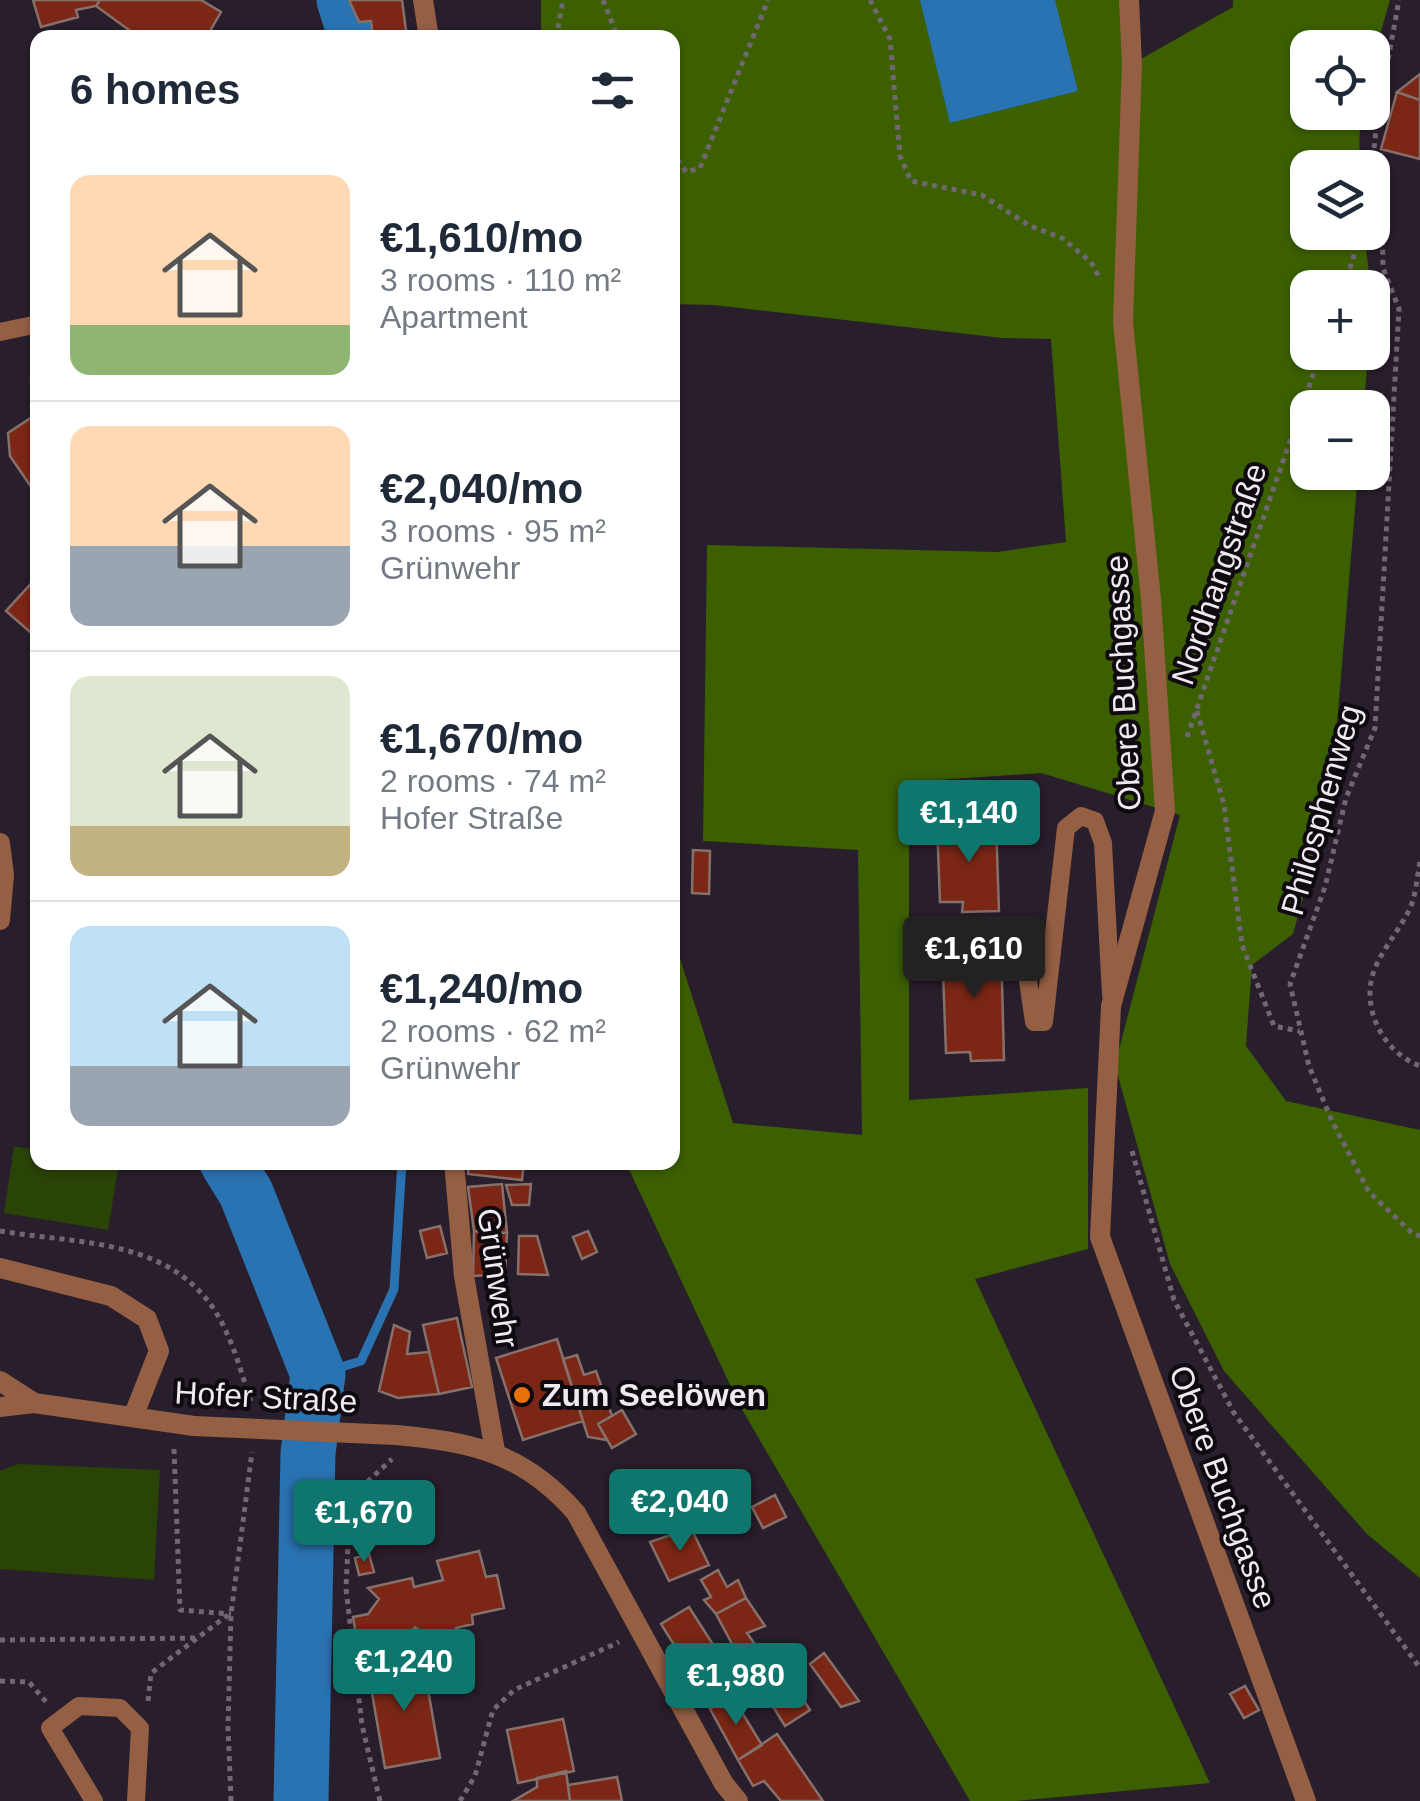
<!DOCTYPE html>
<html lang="en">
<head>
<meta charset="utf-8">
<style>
	:root { --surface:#fff; --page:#f6f6f7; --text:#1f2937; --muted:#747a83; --line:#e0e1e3; --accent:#0f766e }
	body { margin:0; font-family:Helvetica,sans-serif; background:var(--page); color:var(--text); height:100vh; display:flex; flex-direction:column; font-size:38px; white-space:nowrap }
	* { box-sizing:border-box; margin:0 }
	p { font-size:32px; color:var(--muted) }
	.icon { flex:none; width:55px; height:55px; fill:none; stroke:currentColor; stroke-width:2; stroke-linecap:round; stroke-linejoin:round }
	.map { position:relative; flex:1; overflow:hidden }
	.side { position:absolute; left:30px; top:30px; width:650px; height:1140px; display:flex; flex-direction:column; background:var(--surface); border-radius:20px; box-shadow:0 2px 8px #0004 }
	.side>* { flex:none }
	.buttons { position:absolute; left:1290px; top:30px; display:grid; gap:20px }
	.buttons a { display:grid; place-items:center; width:100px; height:100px; border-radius:20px; background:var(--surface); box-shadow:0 2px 8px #0004; font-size:50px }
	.price { position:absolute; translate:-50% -85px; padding:0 22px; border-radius:10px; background:var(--accent); color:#fff; font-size:32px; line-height:65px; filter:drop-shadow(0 2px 5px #0008) }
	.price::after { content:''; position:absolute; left:50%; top:60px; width:30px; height:22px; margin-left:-15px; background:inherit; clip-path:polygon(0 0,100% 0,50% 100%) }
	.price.active { background:#222; color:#fff }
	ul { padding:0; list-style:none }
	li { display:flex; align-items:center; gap:30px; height:250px; padding:0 40px }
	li+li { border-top:2px solid var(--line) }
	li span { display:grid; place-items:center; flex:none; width:280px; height:200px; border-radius:20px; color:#555 }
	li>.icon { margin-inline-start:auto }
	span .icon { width:120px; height:120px; fill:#fffc; stroke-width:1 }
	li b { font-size:42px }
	h2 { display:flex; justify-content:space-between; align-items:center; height:120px; padding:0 40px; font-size:42px }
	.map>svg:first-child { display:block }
	.green { fill:#2a4307 }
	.forest { fill:#3c6000 }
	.water { fill:#2a73b2 }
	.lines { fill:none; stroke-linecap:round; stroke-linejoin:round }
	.stream { stroke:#2a73b2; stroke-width:9 }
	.river { stroke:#2a73b2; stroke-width:55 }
	.building { fill:#7c2716; stroke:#86706b; stroke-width:2.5 }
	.path { stroke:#716773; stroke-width:5; stroke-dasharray:5 5; stroke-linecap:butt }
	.service { stroke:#955f44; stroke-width:18 }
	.minor { stroke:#955f44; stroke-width:20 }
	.minor-bridge { stroke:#955f44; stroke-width:20 }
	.food-dot { fill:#e8710a; stroke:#0f0a10; stroke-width:4 }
	.labels { text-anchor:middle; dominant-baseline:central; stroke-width:8; stroke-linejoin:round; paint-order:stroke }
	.street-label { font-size:32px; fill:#f1e9f2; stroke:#0f0a10 }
	.poi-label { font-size:32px; font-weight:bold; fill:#f1e9f2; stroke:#0f0a10; text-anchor:start }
</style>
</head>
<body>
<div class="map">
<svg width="1420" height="1801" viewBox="0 0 1420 1801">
	<rect width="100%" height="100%" fill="#291e2b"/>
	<!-- green -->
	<path class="green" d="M14 1146 37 1150 38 1162 119 1163 108 1230 4 1213Z
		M18 1464 160 1470 154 1580 0 1569V1471Z"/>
	<!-- forest -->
	<path class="forest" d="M541 0H1129L1132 64 1233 7V0H1390L1373 59 1372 48H1308V112L1360 113 1359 167 1308 168V232L1364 233 1371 287 1308 288V352L1368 353 1364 407 1308 408V472L1358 473 1331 796 1293 934 1252 965 1246 1046 1286 1101 1420 1130V1578L1367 1534 1224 1371 1170 1264 1115 1065 1180 815 1041 773 909 782V1100L1088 1088V1249L975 1279 1210 1783 1015 1801H970L740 1406 626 1163 672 1162 673 937 733 1123 862 1135 858 850 703 841 707 545 997 552 1066 542 1051 339 1002 338 713 305 673 304 672 38H541Z"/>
	<!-- water -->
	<path class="water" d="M920 0H1055L1078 91 950 123Z"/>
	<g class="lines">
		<!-- stream -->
		<path class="stream" d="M318 1374 361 1361 394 1289 402 1162"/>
		<!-- river -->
		<path class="river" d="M344 0 356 38
			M227 1162 246 1193 318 1374 308 1453 301 1801"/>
	</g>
	<!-- building -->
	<path class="building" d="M33 0H100L96 6 76 10 78 17 41 27Z
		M100 0H201L221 12 206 38H140L96 6Z
		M349 0H402L407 38H373L371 21 359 22Z
		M1420 74V100L1397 92Z
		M1397 92 1420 100V159L1381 149Z
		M31 377H38V497L10 456 8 433 32 417Z
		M38 576V639L6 611Z
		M996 822 999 911 962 912 963 902H940L937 823Z
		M693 850 710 851 709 894 692 893Z
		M1001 944 1004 1060 971 1061 970 1052 946 1053 942 946Z
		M469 1162H524L522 1180 468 1174Z
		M502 1184 507 1233 474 1231 468 1187Z
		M531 1184 529 1205H512L506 1185Z
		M440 1226 447 1253 427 1258 420 1231Z
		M474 1231 507 1233 505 1274 473 1276Z
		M588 1231 597 1252 582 1259 573 1237Z
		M519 1236H537L548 1275 518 1274Z
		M457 1318 472 1387 439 1394 423 1325Z
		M394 1325 410 1332 407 1354 429 1352 439 1394 398 1398 379 1391Z
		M557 1339 583 1421 523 1440 496 1358Z
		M577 1355 584 1375 596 1371 612 1416 598 1424 607 1440 588 1437 563 1359Z
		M622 1410 636 1434 612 1448 598 1424Z
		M775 1495 786 1517 763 1528 752 1507Z
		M691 1528 709 1565 669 1581 650 1542Z
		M479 1551 486 1577 497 1575 504 1608 472 1615 473 1624 456 1628 459 1637 442 1640 440 1632 427 1635 415 1627 403 1639 411 1646 414 1662 368 1670 364 1647H358L353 1617 368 1614 379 1599 368 1588 412 1578 414 1587 443 1580 437 1561Z
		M369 1554 374 1572 359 1575 355 1558Z
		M718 1570 727 1587 738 1580 746 1598 716 1614 704 1600 711 1597 701 1580Z
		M746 1598 765 1626 747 1633 754 1643 737 1653 716 1614Z
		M689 1607 714 1646 686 1664 661 1624Z
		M714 1646 742 1687 710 1709 686 1664Z
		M824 1653 859 1701 841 1707 810 1664Z
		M423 1661 440 1758 385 1768 368 1670Z
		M784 1668 810 1710 785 1726 759 1684Z
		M1245 1686 1259 1710 1244 1718 1230 1694Z
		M732 1696 762 1745 738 1760 710 1709Z
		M563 1719 574 1771 518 1783 507 1730Z
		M777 1734 823 1801H781L764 1781 753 1786 738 1760Z
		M566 1771 570 1801H513L537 1787V1778Z
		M617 1777 622 1801H570L568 1785Z"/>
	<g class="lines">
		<!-- path -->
		<path class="path" d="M603 0 618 38
			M870 0 890 39 900 156 911 181 982 195 1030 226 1062 238 1091 262 1099 277
			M556 38 563 0
			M672 151 686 172 700 168 768 0
			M1372 168 1377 120 1399 0
			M1372 182 1382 203 1383 268 1399 309 1375 728 1346 798 1325 887 1290 984 1309 1066 1332 1121 1369 1192 1412 1233 1420 1236
			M1344 288 1361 232
			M1197 711 1224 805 1242 945 1274 1026 1299 1031
			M1187 737 1321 352
			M1420 862C1417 877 1416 895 1410 908 1399 932 1379 952 1372 977 1363 1015 1386 1053 1420 1066
			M1132 1151 1174 1300 1234 1413 1420 1668
			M0 1231C83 1245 182 1237 225 1329 236 1352 243 1378 251 1402
			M174 1449 180 1610 231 1614
			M0 1640 198 1638
			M0 1681 29 1682 47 1703
			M148 1701 151 1673 228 1615
			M231 1801 228 1727 231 1614 252 1452
			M380 1801 362 1725 346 1589 350 1498 392 1459
			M460 1801 475 1776 493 1710 514 1690 619 1642"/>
		<!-- service -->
		<path class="service" d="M0 332 38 324
			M1020 926 1034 1022H1044L1066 828 1081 816 1095 821 1103 843 1111 995
			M94 1801 50 1728 79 1706 120 1708 140 1728 136 1801"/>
		<!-- minor -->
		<path class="minor" d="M423 0 429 38
			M1129 0 1132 64 1123 322 1151 599 1165 811 1111 1006 1100 1237 1306 1801
			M0 843 4 875 0 920
			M454 1162 464 1276 495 1451
			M0 1268 111 1296 147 1319 159 1351 133 1417
			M0 1381 34 1403
			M0 1407 34 1403 194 1426
			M396 1435C472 1442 524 1453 576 1513L724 1784 738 1801"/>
		<!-- minor-bridge -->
		<path class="minor-bridge" d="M194 1426 396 1435"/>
	</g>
	<!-- markers -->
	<circle class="food-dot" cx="522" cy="1395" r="10"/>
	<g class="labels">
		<!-- street labels -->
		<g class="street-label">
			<text transform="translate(1219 574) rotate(-71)">Nordhangstraße</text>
			<text transform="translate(1123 683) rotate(-93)">Obere Buchgasse</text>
			<text transform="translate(1321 810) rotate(-74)">Philosphenweg</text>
			<text transform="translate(498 1278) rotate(82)">Grünwehr</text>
			<text transform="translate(266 1397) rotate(3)">Hofer Straße</text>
			<text transform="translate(1223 1487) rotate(70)">Obere Buchgasse</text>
		</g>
		<!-- poi labels -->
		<g class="poi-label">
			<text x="542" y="1395">Zum Seelöwen</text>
		</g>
	</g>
</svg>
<div class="buttons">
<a><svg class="icon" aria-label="locate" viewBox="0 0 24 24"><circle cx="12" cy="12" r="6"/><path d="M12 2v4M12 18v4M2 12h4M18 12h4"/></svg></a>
<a><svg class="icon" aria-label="layers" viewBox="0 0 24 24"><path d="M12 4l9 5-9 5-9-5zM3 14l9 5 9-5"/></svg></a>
<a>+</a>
<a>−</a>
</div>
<b class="price" style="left:969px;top:865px">€1,140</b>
<b class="price active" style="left:974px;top:1001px">€1,610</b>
<b class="price" style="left:680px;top:1554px">€2,040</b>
<b class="price" style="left:364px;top:1565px">€1,670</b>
<b class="price" style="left:404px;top:1714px">€1,240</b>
<b class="price" style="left:736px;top:1728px">€1,980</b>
<section class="side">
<h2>6 homes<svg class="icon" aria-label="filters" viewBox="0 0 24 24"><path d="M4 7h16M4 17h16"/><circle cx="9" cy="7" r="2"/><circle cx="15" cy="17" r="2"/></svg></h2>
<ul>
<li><span style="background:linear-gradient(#ffd9b3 75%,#8fb573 0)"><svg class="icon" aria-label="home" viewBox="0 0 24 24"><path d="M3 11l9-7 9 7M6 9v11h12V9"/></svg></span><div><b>€1,610/mo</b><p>3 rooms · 110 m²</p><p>Apartment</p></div></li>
<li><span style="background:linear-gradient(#ffd9b3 60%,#9aa5b1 0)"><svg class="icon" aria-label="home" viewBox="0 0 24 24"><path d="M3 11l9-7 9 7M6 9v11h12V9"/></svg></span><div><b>€2,040/mo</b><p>3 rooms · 95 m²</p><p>Grünwehr</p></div></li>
<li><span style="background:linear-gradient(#dfe7d0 75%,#c2b280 0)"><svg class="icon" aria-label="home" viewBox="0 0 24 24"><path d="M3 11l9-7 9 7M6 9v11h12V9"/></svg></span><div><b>€1,670/mo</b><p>2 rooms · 74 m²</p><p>Hofer Straße</p></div></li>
<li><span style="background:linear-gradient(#bfe0f5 70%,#9aa5b1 0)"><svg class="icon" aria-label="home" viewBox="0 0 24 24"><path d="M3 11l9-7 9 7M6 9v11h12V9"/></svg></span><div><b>€1,240/mo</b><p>2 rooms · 62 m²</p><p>Grünwehr</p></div></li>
</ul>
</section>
</div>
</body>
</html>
